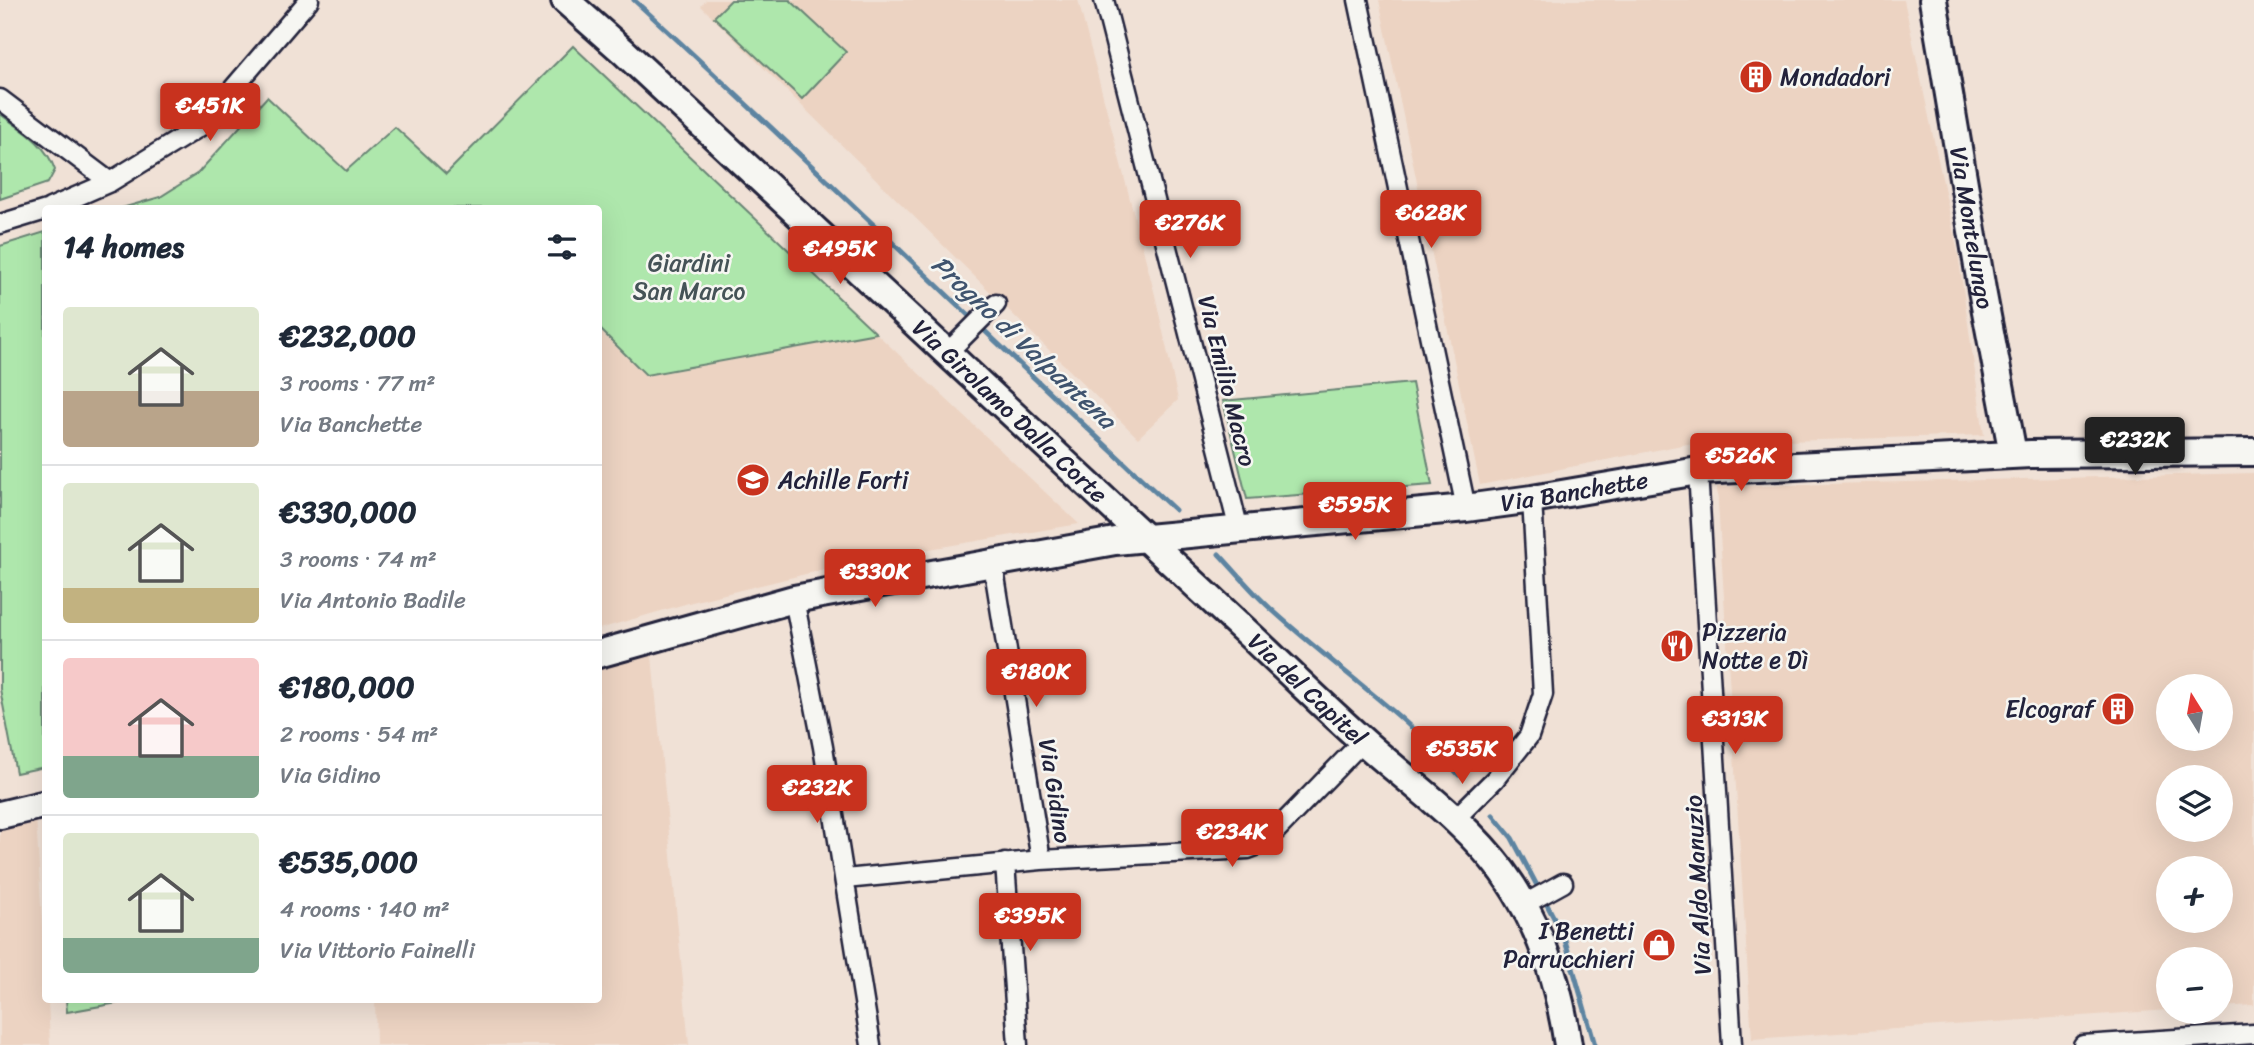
<!DOCTYPE html>
<html lang="en">
<head>
<meta charset="utf-8">
<style>
	:root { --surface:#fff; --page:#f6f6f7; --text:#1f2937; --muted:#747a83; --line:#e0e1e3; --accent:#c8321e }
	body { margin:0; font-family:Sriracha,sans-serif; background:var(--page); color:var(--text); height:100vh; display:flex; flex-direction:column; font-size:26px; white-space:nowrap }
	* { box-sizing:border-box; margin:0 }
	p { font-size:23px; color:var(--muted) }
	.icon { flex:none; width:38px; height:38px; fill:none; stroke:currentColor; stroke-width:2; stroke-linecap:round; stroke-linejoin:round }
	.map { position:relative; flex:1; overflow:hidden }
	.details { position:absolute; left:42px; top:205px; width:560px; height:798px; display:flex; flex-direction:column; background:var(--surface); border-radius:7px; box-shadow:0 7px 28px #0002 }
	.details>* { flex:none }
	.needle { width:46px; rotate:349deg }
	.fabs { position:absolute; left:2156px; top:674px; display:grid; gap:14px }
	.fabs a { display:grid; place-items:center; width:77px; height:77px; border-radius:50%; background:var(--surface); box-shadow:0 7px 28px #0002; font-size:35px }
	.price { position:absolute; translate:-50% -60px; padding:0 16px; border-radius:7px; background:var(--accent); color:#fff; font-size:23px; line-height:46px; filter:drop-shadow(0 2px 4px #0008) }
	.price::after { content:''; position:absolute; left:50%; top:42px; width:21px; height:16px; margin-left:-10px; background:inherit; clip-path:polygon(0 0,100% 0,50% 100%) }
	.price.current { background:#222; color:#fff }
	ul { padding:0; list-style:none }
	li { display:flex; align-items:center; gap:21px; height:175px; padding:0 21px }
	li+li { border-top:2px solid var(--line) }
	li span { display:grid; place-items:center; flex:none; width:196px; height:140px; border-radius:7px; color:#555 }
	li>.icon { margin-inline-start:auto }
	span .icon { width:84px; height:84px; fill:#fffc; stroke-width:1 }
	li b { font-size:30px }
	h2 { display:flex; justify-content:space-between; align-items:center; height:84px; padding:0 21px; font-size:30px }
	.map>svg:first-child { display:block }
	.built { fill:#ecd3c2; fill-rule:evenodd }
	.green { fill:#aee7ac; stroke:#688474; stroke-width:2 }
	.lines { fill:none; stroke-linecap:round; stroke-linejoin:round }
	.stream { stroke:#5d84a1; stroke-width:5 }
	.street-casing { stroke:#22223b; stroke-width:23 }
	.secondary-casing { stroke:#22223b; stroke-width:32 }
	.street { stroke:#f6f6f2; stroke-width:18 }
	.secondary { stroke:#f6f6f2; stroke-width:26 }
	.labels { text-anchor:middle; dominant-baseline:central; stroke-width:5; stroke-linejoin:round; paint-order:stroke }
	.poi-label { font-size:24px; fill:#22223b; stroke:#f6f6f2; text-anchor:start }
	.street-label { font-size:24px; fill:#22223b; stroke:#f6f6f2 }
	.park-label { font-size:24px; fill:#455357; stroke:#f6f6f2 }
	.water-label { font-size:26px; font-style:italic; fill:#3f536e; stroke:#f6f6f2 }
</style>
</head>
<body>
<div class="map">
<svg width="2254" height="1045" viewBox="0 0 2254 1045">
	<rect width="100%" height="100%" fill="#f0e1d6"/>
	<filter id="ink" filterUnits="userSpaceOnUse"><feTurbulence type="fractalNoise" baseFrequency=".0143" numOctaves="2"/><feDisplacementMap in="SourceGraphic" scale="14" xChannelSelector="R" yChannelSelector="G"/><feConvolveMatrix kernelMatrix="1 2 1 2 8 2 1 2 1" color-interpolation-filters="sRGB"/></filter>
	<g filter="url(#ink)">
		<!-- built -->
		<path class="built" d="M706 0H1078L1155 295 1178 400 1138 438 701 6Z
			M1379 0H1904L1958 253 1984 435 1687 444 1480 485Z
			M598 329 646 376 876 333 1079 524 858 561 692 602 599 629Z
			M2254 473V1005L2221 1007V959H2168V1010L1752 1039 1717 487ZM2221 686V738H2168V686ZM2168 777H2221V830H2168ZM2221 868V920H2168V868Z
			M650 635 689 1045H376L375 999H598L599 649Z
			M36 814 46 999H48L50 1045H0V823Z"/>
		<!-- green -->
		<path class="green" d="M731 0H790L846 52 802 99 714 17Z
			M573 46 876 333 646 375 599 328 598 208H122L160 197 198 173 267 97 346 171 395 127 446 174Z
			M0 114C22 130 46 143 55 170L48 183 0 199Z
			M45 232V767L16 773 0 689V246Z
			M1412 383 1432 485 1247 499 1223 401Z
			M66 999H140L67 1012Z"/>
		<g class="lines">
			<!-- stream -->
			<path class="stream" d="M634 0C817 167 993 342 1175 510
				M1219 554C1236 572 1252 592 1270 608 1332 665 1403 712 1459 775
				M1493 815 1512 838 1564 937 1595 1045"/>
			<defs>
				<path id="street" d="M1104 0 1239 530
					M1358 0 1466 508
					M0 99 110 182
					M50 208 110 182 201 126 309 0
					M0 224 46 210
					M947 353 996 304
					M1698 471 1732 1045
					M993 564 1041 860
					M794 599 823 747 871 1045
					M1455 819 1495 779 1529 736 1543 694 1532 499
					M1005 863 1018 1045
					M845 879 1041 860 1248 849 1264 843 1363 741
					M1523 905 1563 883
					M2083 1045 2254 1034"/>
				<g id="secondary">
					<path id="s1" d="M565 0 624 52C830 244 1036 435 1242 628 1283 666 1322 705 1364 742 1411 784 1464 820 1502 871 1539 921 1559 984 1568 1045"/>
					<path id="s2" d="M1933 0 1982 290 2013 454"/>
					<path id="s3" d="M598 654 794 599 1115 541 1466 508 1532 499 1698 471 2031 454 2254 452"/>
					<path d="M0 815 46 804"/>
				</g>
			</defs>
			<!-- street casing -->
			<use href="#street" class="street-casing"/>
			<!-- secondary casing -->
			<use href="#secondary" class="secondary-casing"/>
			<!-- street -->
			<use href="#street" class="street"/>
			<!-- secondary -->
			<use href="#secondary" class="secondary"/>
		</g>
	</g>
	<!-- icons -->
	<defs>
		<symbol id="building-disc" viewBox="-11 -11 22 22"><circle r="9.5" fill="#c8321e" stroke="#f6f6f2"/><path d="M-4-6H4V6H1V3H-1V6H-4ZM-2.5-4.3h1.7v1.8h-1.7ZM.8-4.3h1.7v1.8H.8ZM-2.5-1h1.7V.8h-1.7ZM.8-1h1.7V.8H.8Z" fill="#fff"/></symbol>
		<symbol id="school-disc" viewBox="-11 -11 22 22"><circle r="9.5" fill="#c8321e" stroke="#f6f6f2"/><path d="M0-5L7-2L0 1L-7-2ZM-4 1L0 2.5L4 1V4Q0 6-4 4Z" fill="#fff"/></symbol>
		<symbol id="restaurant-disc" viewBox="-11 -11 22 22"><circle r="9.5" fill="#c8321e" stroke="#f6f6f2"/><path d="M-5-6h1v4h1v-4h1v4h1v-4h1v5L-1.5 .5V6h-2V.5L-5-1ZM5-6V6H3V1.5H1.5Q1.5-4 5-6Z" fill="#fff"/></symbol>
		<symbol id="shop-disc" viewBox="-11 -11 22 22"><circle r="9.5" fill="#c8321e" stroke="#f6f6f2"/><path d="M-5-2.5h2.3a2.7 3.5 0 0 1 5.4 0H5L5.5 6h-11ZM-1.5-2.5h3a1.5 2.3 0 0 0-3 0Z" fill="#fff"/></symbol>
	</defs>
	<g fill-rule="evenodd">
		<use href="#building-disc" x="1737" y="58" width="38" height="38"/>
		<use href="#school-disc" x="734" y="461" width="38" height="38"/>
		<use href="#restaurant-disc" x="1658" y="627" width="38" height="38"/>
		<use href="#building-disc" x="2099" y="690" width="38" height="38"/>
		<use href="#shop-disc" x="1640" y="926" width="38" height="38"/>
	</g>
	<g class="labels">
		<!-- poi labels -->
		<g class="poi-label">
			<text x="1780" y="77">Mondadori</text>
			<text x="778" y="480">Achille Forti</text>
			<text x="1702" y="632">Pizzeria<tspan x="1702" dy="28">Notte e Dì</tspan></text>
			<text x="2094" y="709" text-anchor="end">Elcograf</text>
			<text x="1634" y="931" text-anchor="end">I Benetti<tspan x="1634" dy="28">Parrucchieri</tspan></text>
		</g>
		<!-- street labels -->
		<g class="street-label">
			<text stroke="none"><textPath href="#s2" startOffset="231">Via Montelungo</textPath></text>
			<text transform="translate(1227 381) rotate(76)">Via Emilio Macro</text>
			<text stroke="none"><textPath href="#s1" startOffset="606">Via Girolamo Dalla Corte</textPath></text>
			<text stroke="none"><textPath href="#s3" startOffset="992">Via Banchette</textPath></text>
			<text stroke="none"><textPath href="#s1" startOffset="1013">Via del Capitel</textPath></text>
			<text transform="translate(1055 791) rotate(81)">Via Gidino</text>
			<text transform="translate(1698 885) rotate(-93)">Via Aldo Manuzio</text>
		</g>
		<!-- park labels -->
		<g class="park-label">
			<text x="689" y="263">Giardini<tspan x="689" dy="28">San Marco</tspan></text>
		</g>
		<!-- water labels -->
		<g class="water-label">
			<text transform="translate(1024 342) rotate(43)">Progno di Valpantena</text>
		</g>
	</g>
</svg>
<div class="fabs">
<a><svg class="needle" viewBox="-14 -14 28 28"><path d="M0-13l5 13h-10z" fill="#e53935"/><path d="M0 13l5-13h-10z" fill="#747a83"/></svg></a>
<a><svg class="icon" aria-label="layers" viewBox="0 0 24 24"><path d="M12 4l9 5-9 5-9-5zM3 14l9 5 9-5"/></svg></a>
<a>+</a>
<a>−</a>
</div>
<b class="price" style="left:210px;top:143px">€451K</b>
<b class="price" style="left:1431px;top:250px">€628K</b>
<b class="price" style="left:1190px;top:260px">€276K</b>
<b class="price" style="left:840px;top:286px">€495K</b>
<b class="price current" style="left:2135px;top:477px">€232K</b>
<b class="price" style="left:1741px;top:493px">€526K</b>
<b class="price" style="left:1355px;top:542px">€595K</b>
<b class="price" style="left:875px;top:609px">€330K</b>
<b class="price" style="left:1036px;top:709px">€180K</b>
<b class="price" style="left:1735px;top:756px">€313K</b>
<b class="price" style="left:1462px;top:786px">€535K</b>
<b class="price" style="left:817px;top:825px">€232K</b>
<b class="price" style="left:1232px;top:869px">€234K</b>
<b class="price" style="left:1030px;top:953px">€395K</b>
<section class="details">
<h2>14 homes<svg class="icon" aria-label="filters" viewBox="0 0 24 24"><path d="M4 7h16M4 17h16"/><circle cx="9" cy="7" r="2"/><circle cx="15" cy="17" r="2"/></svg></h2>
<ul>
<li><span style="background:linear-gradient(#dfe7d0 60%,#b9a48a 0)"><svg class="icon" aria-label="home" viewBox="0 0 24 24"><path d="M3 11l9-7 9 7M6 9v11h12V9"/></svg></span><div><b>€232,000</b><p>3 rooms · 77 m²</p><p>Via Banchette</p></div></li>
<li><span style="background:linear-gradient(#dfe7d0 75%,#c2b280 0)"><svg class="icon" aria-label="home" viewBox="0 0 24 24"><path d="M3 11l9-7 9 7M6 9v11h12V9"/></svg></span><div><b>€330,000</b><p>3 rooms · 74 m²</p><p>Via Antonio Badile</p></div></li>
<li><span style="background:linear-gradient(#f6c9c9 70%,#7fa58c 0)"><svg class="icon" aria-label="home" viewBox="0 0 24 24"><path d="M3 11l9-7 9 7M6 9v11h12V9"/></svg></span><div><b>€180,000</b><p>2 rooms · 54 m²</p><p>Via Gidino</p></div></li>
<li><span style="background:linear-gradient(#dfe7d0 75%,#7fa58c 0)"><svg class="icon" aria-label="home" viewBox="0 0 24 24"><path d="M3 11l9-7 9 7M6 9v11h12V9"/></svg></span><div><b>€535,000</b><p>4 rooms · 140 m²</p><p>Via Vittorio Fainelli</p></div></li>
</ul>
</section>
</div>
</body>
</html>
